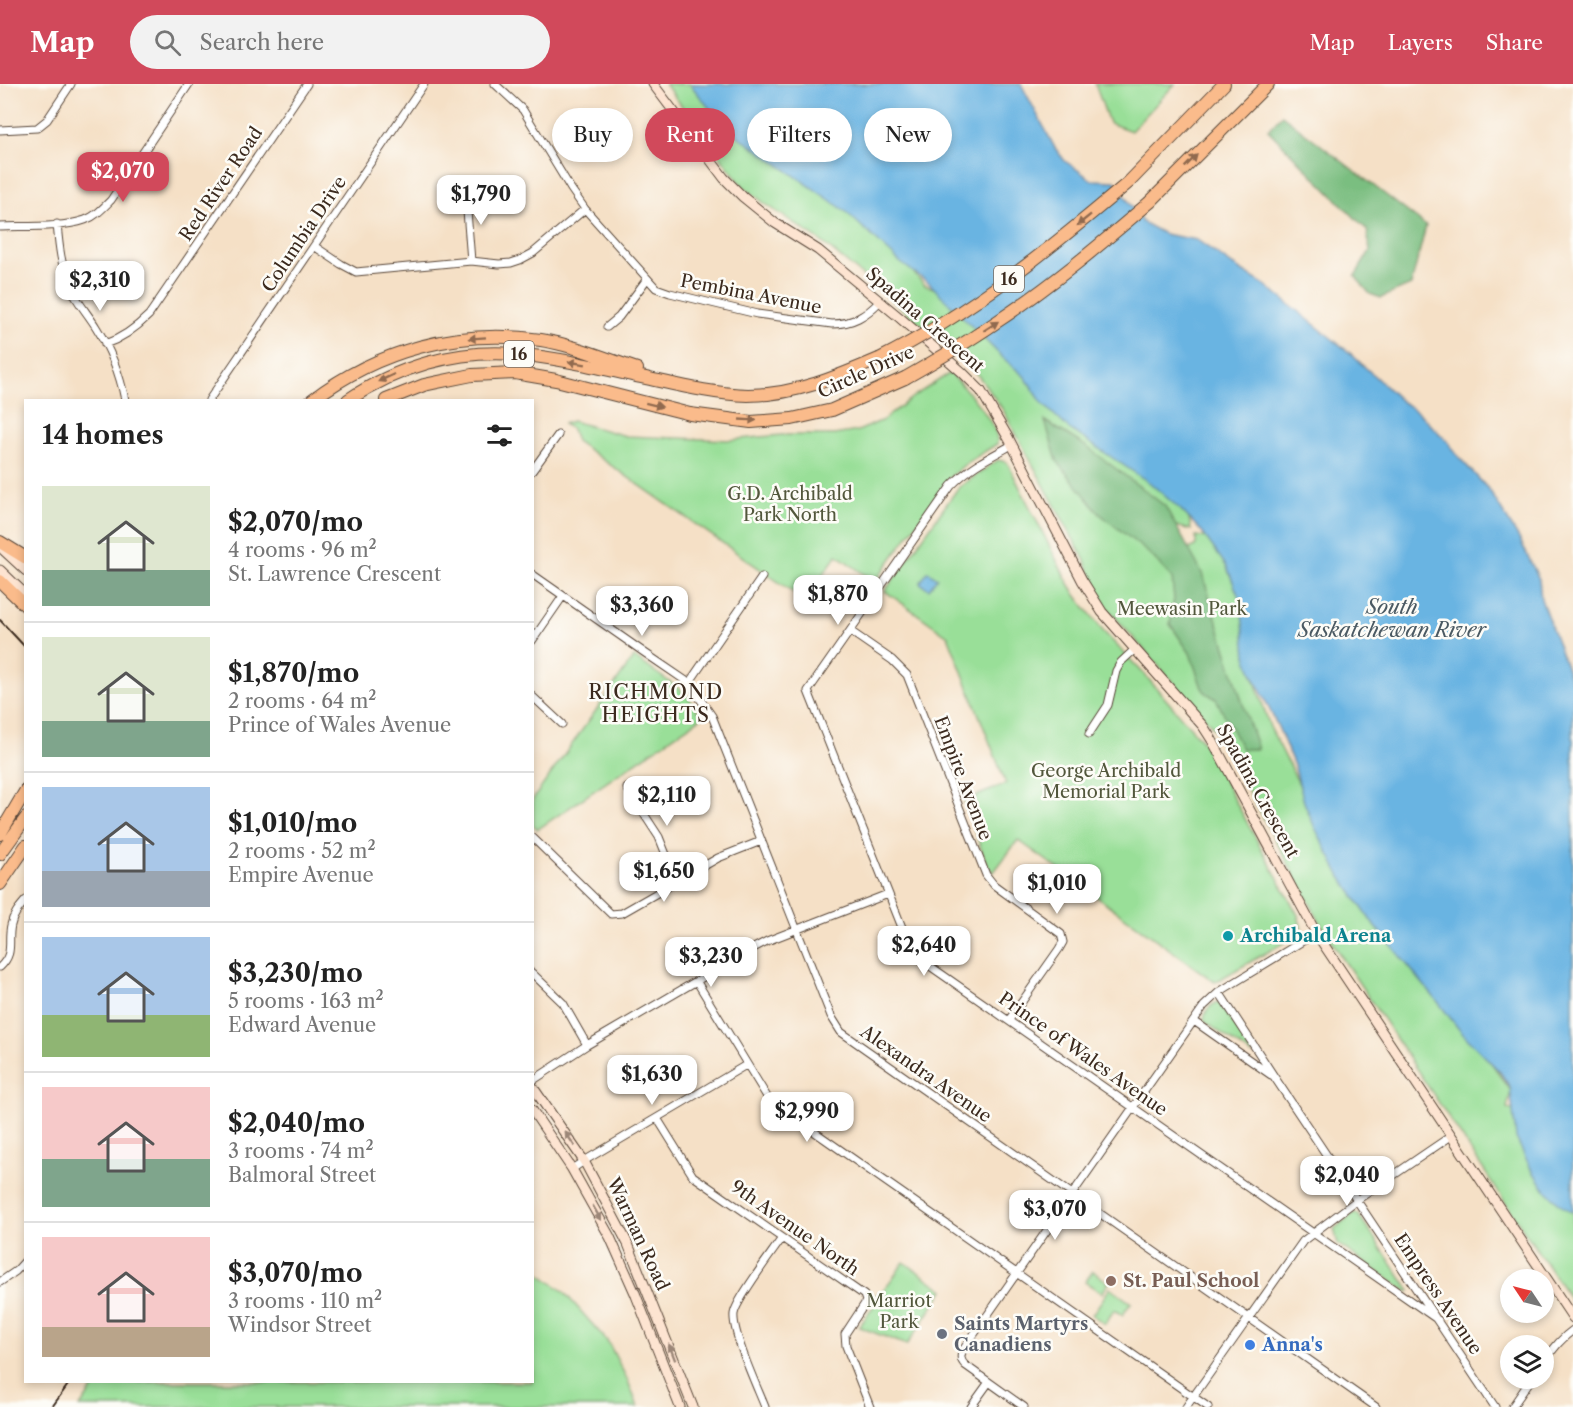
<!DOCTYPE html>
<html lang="en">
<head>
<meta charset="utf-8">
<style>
	:root { --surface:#fff; --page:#f2f2f2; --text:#222; --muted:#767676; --line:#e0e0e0; --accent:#d1495b }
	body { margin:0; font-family:"Libre Caslon Text",serif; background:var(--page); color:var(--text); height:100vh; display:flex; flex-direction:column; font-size:22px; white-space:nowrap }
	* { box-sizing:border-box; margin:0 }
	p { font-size:20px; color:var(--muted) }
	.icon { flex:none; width:33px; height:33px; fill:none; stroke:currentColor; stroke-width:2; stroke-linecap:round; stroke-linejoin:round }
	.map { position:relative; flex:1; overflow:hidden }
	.drawer { position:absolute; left:24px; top:315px; width:510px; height:984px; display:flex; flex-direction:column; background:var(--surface); border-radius:0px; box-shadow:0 3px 9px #0003 }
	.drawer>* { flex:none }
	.banner { position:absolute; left:552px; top:24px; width:570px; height:54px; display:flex; gap:12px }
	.needle { width:39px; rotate:305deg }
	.tools { position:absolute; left:1500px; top:1185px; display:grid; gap:12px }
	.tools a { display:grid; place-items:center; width:54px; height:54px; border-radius:50%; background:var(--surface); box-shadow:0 3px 9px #0003; font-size:30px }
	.price { position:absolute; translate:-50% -51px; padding:0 14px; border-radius:12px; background:#fff; color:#222; font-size:20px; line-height:39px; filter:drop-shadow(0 2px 3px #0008) }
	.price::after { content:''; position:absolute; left:50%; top:36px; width:18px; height:14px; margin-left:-9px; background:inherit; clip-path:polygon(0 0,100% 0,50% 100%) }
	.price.current { background:var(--accent); color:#fff }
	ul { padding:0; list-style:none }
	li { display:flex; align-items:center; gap:18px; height:150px; padding:0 18px }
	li+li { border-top:2px solid var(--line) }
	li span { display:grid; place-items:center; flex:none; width:168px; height:120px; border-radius:0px; color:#555 }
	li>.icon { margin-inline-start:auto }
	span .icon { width:72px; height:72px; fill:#fffc; stroke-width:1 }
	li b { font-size:26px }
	h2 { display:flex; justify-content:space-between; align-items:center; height:72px; padding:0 18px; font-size:26px }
	.tag { padding:0 21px; border-radius:27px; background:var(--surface); box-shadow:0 3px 9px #0003; font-size:21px; line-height:54px }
	.tag.current { background:var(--accent); color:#fff }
	header { display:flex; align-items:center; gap:36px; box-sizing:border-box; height:84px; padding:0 30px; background:var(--accent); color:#fff }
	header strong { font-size:28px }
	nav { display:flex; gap:33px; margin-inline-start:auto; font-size:21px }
	.search { width:420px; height:54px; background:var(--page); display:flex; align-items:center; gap:15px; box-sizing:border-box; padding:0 21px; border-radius:33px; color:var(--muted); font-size:22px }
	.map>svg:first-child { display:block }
	.green { fill:#99df98; stroke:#6a845b; stroke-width:1.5 }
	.forest { fill:#7abe80; stroke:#5a744f; stroke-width:1.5 }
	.water { fill:#69b4e2; stroke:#526f80; stroke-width:1.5 }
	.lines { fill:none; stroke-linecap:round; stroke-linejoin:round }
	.street-casing { stroke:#574537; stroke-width:9 }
	.secondary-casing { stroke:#574537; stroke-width:11 }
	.highway-casing { stroke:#574537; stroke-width:14 }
	.street { stroke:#fff; stroke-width:7 }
	.secondary { stroke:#fde4d1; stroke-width:9 }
	.highway { stroke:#fabb8b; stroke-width:12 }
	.rail { stroke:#3b2a1e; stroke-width:2 }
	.highway-bridge-casing { stroke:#574537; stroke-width:14; stroke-linecap:butt }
	.highway-bridge { stroke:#fabb8b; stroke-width:12 }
	.oneway { fill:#916b4f }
	.oneway2 { fill:#9c8778 }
	.culture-dot { fill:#0f9aa8; stroke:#fdfcf7; stroke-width:2 }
	.education-dot { fill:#8d6e63; stroke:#fdfcf7; stroke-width:2 }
	.worship-dot { fill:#6b7280; stroke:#fdfcf7; stroke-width:2 }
	.shop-dot { fill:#3f7fe0; stroke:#fdfcf7; stroke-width:2 }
	.labels { text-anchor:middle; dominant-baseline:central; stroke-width:5; stroke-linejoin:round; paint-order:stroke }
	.shield { fill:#fdfcf7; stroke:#75695f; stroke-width:1.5 }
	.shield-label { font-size:16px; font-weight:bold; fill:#3b2a1e }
	.street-label { font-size:18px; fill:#3b2a1e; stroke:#fdfcf7 }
	.park-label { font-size:18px; fill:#52573c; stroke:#fdfcf7 }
	.culture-label { font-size:18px; font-weight:bold; fill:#0d838f; stroke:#fdfcf7; text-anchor:start }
	.education-label { font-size:18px; font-weight:bold; fill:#785e54; stroke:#fdfcf7; text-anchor:start }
	.worship-label { font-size:18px; font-weight:bold; fill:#5b616d; stroke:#fdfcf7; text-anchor:start }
	.shop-label { font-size:18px; font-weight:bold; fill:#366cbe; stroke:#fdfcf7; text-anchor:start }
	.water-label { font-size:20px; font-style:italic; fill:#4b5a63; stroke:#fdfcf7 }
	.neighbourhood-label { font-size:20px; letter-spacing:1.5px; fill:#3b2a1e; stroke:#fdfcf7 }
</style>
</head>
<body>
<header>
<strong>Map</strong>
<div class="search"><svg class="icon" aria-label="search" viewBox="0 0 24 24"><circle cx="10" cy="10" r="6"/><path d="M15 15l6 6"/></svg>Search here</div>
<nav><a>Map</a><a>Layers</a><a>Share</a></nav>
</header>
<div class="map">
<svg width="1573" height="1323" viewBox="0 0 1573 1323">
	<rect width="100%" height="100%" fill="#fdfcf7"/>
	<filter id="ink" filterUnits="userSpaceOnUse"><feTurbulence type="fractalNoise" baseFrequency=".0167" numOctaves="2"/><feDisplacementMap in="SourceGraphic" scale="12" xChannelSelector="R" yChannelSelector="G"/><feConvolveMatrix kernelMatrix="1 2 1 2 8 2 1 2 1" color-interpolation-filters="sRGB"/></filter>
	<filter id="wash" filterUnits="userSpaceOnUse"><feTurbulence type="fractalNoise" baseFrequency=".008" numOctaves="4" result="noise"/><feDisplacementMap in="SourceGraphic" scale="24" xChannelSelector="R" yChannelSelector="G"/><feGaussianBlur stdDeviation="1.35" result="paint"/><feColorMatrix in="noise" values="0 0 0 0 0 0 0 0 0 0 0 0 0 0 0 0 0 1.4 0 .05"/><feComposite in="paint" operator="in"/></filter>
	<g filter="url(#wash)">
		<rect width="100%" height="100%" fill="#f5e0c6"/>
		<!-- green -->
		<path class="green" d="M665 0H698L834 114 901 175 925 201 939 206 1178 415 1189 435 1191 446 1176 442 1185 468 1196 461V452L1213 455 1224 476 1240 515 1251 585 1270 643 1331 763 1483 967 1511 1007 1507 1024 1525 1031 1573 1119V1220L1323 845 1315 829 1222 658 1212 642 1106 523 1084 475 1003 326 986 302 969 280 822 158 764 119 742 101Z
			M1095 0H1175L1131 47 1109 39Z
			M950 289C963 302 1001 342 997 360L968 378 951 392 875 498 837 471 809 510 803 515 576 357 572 345 563 340 572 337 626 352 649 353 730 356 782 351H834L858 347 883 336 914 312Z
			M998 376 1007 378 1065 493 1076 511 1103 547 1145 591 1203 658 1298 831 1302 846 1296 852 1215 898 1018 756 993 789 987 781 964 717 1006 700 948 552 885 507 958 404Z
			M634 573 681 606 689 614 702 633 538 745 533 741V715Z
			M1219 918 1252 966 1253 968 1252 971 1204 937C1204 929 1211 919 1219 918Z
			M1354 1129 1358 1130 1410 1207 1408 1208 1403 1205 1338 1160 1334 1145Z
			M904 1178 944 1206 907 1261 859 1243 873 1223 874 1212 884 1206Z
			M533 1185 563 1207 608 1258 628 1297 638 1323H80L97 1298H532Z
			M1093 1187 1109 1199 1102 1209 1085 1198Z
			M1110 1204 1131 1219 1122 1231 1114 1226 1105 1240 1092 1231Z"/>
		<!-- forest -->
		<path class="forest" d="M1282 31 1426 142 1411 201 1381 214 1370 210 1355 192 1370 167 1367 146 1268 46Z
			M1045 337 1086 362 1165 422 1202 489 1246 630 1258 665H1242L1216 615 1205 608 1202 604 1190 569 1170 540 1174 515 1172 494 1151 471 1100 430 1057 377Z"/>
		<!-- water -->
		<path class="water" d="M690 0H1021L1055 64 1065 77 1092 96 1115 97 1142 138 1164 150 1197 156 1234 182 1265 201 1350 269 1401 317 1418 328 1449 359 1457 371 1490 407 1520 456 1539 495 1541 515 1573 601V1128L1562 1122 1543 1103 1530 1083 1516 1054 1510 1003 1500 988 1461 948 1438 918 1371 837 1341 793 1314 742 1304 718 1295 684 1279 645 1254 593 1246 572 1241 518 1227 483 1202 448 1181 426 1150 399 1068 344 1043 320 1025 293 1002 273 929 199 901 179 844 126 739 53 714 30Z
			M928 487 937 494 929 505 920 499Z"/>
	</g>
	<g filter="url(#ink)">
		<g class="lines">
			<defs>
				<path id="street" d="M495 0 523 26 571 105 585 125 656 204 670 209 757 230 832 240C852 240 866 232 880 217
					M0 46 37 44 47 36 71 0
					M461 116 467 127 471 177
					M57 140C59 162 61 184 71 204 77 218 88 230 96 243 110 265 120 291 125 316
					M0 143C25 142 62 144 85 136 96 132 103 124 111 116L189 0
					M314 162 341 180 356 188 471 177 499 180 511 179 520 176 533 169 585 125
					M607 243 619 233 647 195
					M105 260C123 254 136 244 149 231L307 0
					M209 316 424 0
					M1012 361C990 373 969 383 951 402L808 607 911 866 917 873 1438 1236
					M532 387 558 351
					M532 490 645 569 689 599 712 632 831 932 841 948 1376 1323
					M850 547 892 576 907 591 986 791 994 801 1061 850 1063 858 1059 865 1009 936
					M532 557 563 512
					M689 599 762 493
					M532 612 562 640
					M1089 650 1108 621 1116 587 1121 578 1135 565
					M627 704 659 753 677 798
					M532 753 611 830 622 829 718 774 761 757
					M0 883C15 869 7 858 11 841 13 831 19 824 26 816
					M532 889 563 919 587 961
					M697 898 769 1016 1208 1323
					M1219 908 1275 994 1495 1323
					M1194 937 1271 991
					M532 997 587 961 746 868 767 857 888 810
					M657 1034 693 1092 864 1211 866 1217 864 1221 845 1250 846 1262 870 1323
					M572 1085 584 1077 746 981
					M0 1198 16 1187 26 1176
					M1544 1278C1552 1266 1560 1255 1573 1246
					M765 1323C757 1303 732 1249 734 1230 736 1216 772 1169 782 1154
					M971 1323 989 1298
					M1024 1323 965 1281C960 1276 960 1272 963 1266L1204 922 1219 908 1316 849
					M1186 1323 1303 1157 1357 1116 1451 1052
					M1512 1323 1532 1294"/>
				<path id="secondary" d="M653 0 724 94 743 113 775 139 818 166 900 234 962 288 981 307 1009 355 1082 496 1102 528 1203 642 1212 656 1316 849 1573 1234
					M0 463 26 487
					M0 486 26 511
					M532 1002 584 1077 628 1160 693 1323
					M532 1026 572 1085 610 1153 635 1209 680 1323"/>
				<path id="highway" d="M1129 98 1224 0
					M1150 118 1268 0
					M312 316C378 266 458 244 541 256 574 261 606 275 637 285
					M348 316C397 283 456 265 516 270 561 274 605 285 650 295 682 302 715 310 748 311 795 311 837 293 879 275
					M386 316 424 301 438 298 472 291 515 289 556 296 690 330 751 338 792 335 832 326 905 294
					M0 458 26 474
					M0 497 26 522
					M0 750 26 706
					M0 770 26 734
					M0 800 26 762"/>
			</defs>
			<!-- street casing -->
			<use href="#street" class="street-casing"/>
			<!-- secondary casing -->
			<use href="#secondary" class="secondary-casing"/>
			<!-- highway casing -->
			<use href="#highway" class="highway-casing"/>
			<!-- street -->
			<use href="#street" class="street"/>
			<!-- secondary -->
			<use href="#secondary" class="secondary"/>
			<!-- highway -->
			<use href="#highway" class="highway"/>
			<!-- rail -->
			<path class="rail" d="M0 536 26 564
				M52 1323 70 1298"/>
			<defs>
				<path id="highway-bridge" d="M879 275C971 229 1050 165 1129 98
					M905 294C935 277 966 259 995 239 1050 203 1100 161 1150 118"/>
			</defs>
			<!-- highway-bridge casing -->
			<use href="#highway-bridge" class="highway-bridge-casing"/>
			<!-- highway-bridge -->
			<use href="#highway-bridge" class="highway-bridge"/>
		</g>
		<!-- one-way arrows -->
		<defs><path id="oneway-solid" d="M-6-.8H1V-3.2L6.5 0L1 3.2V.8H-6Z" transform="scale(1.5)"/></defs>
		<g class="oneway">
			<use href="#oneway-solid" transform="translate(1191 77) rotate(-45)"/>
			<use href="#oneway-solid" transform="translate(1084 136) rotate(141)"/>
			<use href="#oneway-solid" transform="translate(991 242) rotate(-33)"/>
			<use href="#oneway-solid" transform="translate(477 254) rotate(176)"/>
			<use href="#oneway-solid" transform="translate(577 279) rotate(-171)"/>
			<use href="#oneway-solid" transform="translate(386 294) rotate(155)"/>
			<use href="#oneway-solid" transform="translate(654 321) rotate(14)"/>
			<use href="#oneway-solid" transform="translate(748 336) rotate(3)"/>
		</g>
		<g class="oneway2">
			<use href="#oneway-solid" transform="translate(570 1055) rotate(-124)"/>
			<use href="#oneway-solid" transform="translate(597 1129) rotate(60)"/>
			<use href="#oneway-solid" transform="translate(672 1268) rotate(-111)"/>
		</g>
	</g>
	<!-- markers -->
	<circle class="culture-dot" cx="1228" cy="852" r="6"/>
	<circle class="education-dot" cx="1111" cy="1197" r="6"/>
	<circle class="worship-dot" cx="942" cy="1250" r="6"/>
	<circle class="shop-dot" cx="1250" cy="1261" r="6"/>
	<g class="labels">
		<!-- shield labels -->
		<g class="shield">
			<rect x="994" y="182" width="30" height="26" rx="4.5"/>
			<rect x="504" y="257" width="30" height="26" rx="4.5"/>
		</g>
		<g class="shield-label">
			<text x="1009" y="195">16</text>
			<text x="519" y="270">16</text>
		</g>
		<!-- street labels -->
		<g class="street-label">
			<text transform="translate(221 100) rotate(-56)">Red River Road</text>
			<text transform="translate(304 150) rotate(-56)">Columbia Drive</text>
			<text transform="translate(751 210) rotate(11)">Pembina Avenue</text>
			<text transform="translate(925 236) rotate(41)">Spadina Crescent</text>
			<text transform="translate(866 288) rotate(-24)">Circle Drive</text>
			<text transform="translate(963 694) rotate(69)">Empire Avenue</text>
			<text transform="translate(1258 707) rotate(61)">Spadina Crescent</text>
			<text transform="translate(1083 970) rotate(35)">Prince of Wales Avenue</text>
			<text transform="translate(926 990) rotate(35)">Alexandra Avenue</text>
			<text transform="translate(795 1144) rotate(35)">9th Avenue North</text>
			<text transform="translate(638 1150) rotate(65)">Warman Road</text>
			<text transform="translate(1438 1210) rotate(56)">Empress Avenue</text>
		</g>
		<!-- park labels -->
		<g class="park-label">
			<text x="790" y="410">G.D. Archibald<tspan x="790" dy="21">Park North</tspan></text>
			<text x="1182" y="525">Meewasin Park</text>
			<text x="1106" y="687">George Archibald<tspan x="1106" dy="21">Memorial Park</tspan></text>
			<text x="899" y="1217">Marriot<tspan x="899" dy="21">Park</tspan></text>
		</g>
		<!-- culture labels -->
		<g class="culture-label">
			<text x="1240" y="852">Archibald Arena</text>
		</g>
		<!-- education labels -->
		<g class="education-label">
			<text x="1123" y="1197">St. Paul School</text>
		</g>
		<!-- worship labels -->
		<g class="worship-label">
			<text x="954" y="1240">Saints Martyrs<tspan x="954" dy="21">Canadiens</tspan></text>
		</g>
		<!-- shop labels -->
		<g class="shop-label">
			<text x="1262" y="1261">Anna's</text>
		</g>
		<!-- water labels -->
		<g class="water-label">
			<text x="1392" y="523">South<tspan x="1392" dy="23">Saskatchewan River</tspan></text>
		</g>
		<!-- neighbourhood labels -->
		<g class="neighbourhood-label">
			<text x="656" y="608">RICHMOND<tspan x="656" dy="23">HEIGHTS</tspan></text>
		</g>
	</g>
</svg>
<div class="tools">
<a><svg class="needle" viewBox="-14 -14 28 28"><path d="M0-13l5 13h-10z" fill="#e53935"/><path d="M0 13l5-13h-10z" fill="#767676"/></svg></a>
<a><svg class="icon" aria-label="layers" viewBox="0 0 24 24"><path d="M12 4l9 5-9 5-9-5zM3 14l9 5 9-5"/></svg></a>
</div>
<b class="price current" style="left:123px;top:119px">$2,070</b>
<b class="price" style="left:481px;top:142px">$1,790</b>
<b class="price" style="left:100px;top:228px">$2,310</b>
<b class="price" style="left:838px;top:542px">$1,870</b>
<b class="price" style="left:642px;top:553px">$3,360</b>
<b class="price" style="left:667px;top:743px">$2,110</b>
<b class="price" style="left:664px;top:819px">$1,650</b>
<b class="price" style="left:1057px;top:831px">$1,010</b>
<b class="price" style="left:924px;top:893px">$2,640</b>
<b class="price" style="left:711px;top:904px">$3,230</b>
<b class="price" style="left:652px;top:1022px">$1,630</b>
<b class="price" style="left:807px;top:1059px">$2,990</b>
<b class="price" style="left:1347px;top:1123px">$2,040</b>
<b class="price" style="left:1055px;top:1157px">$3,070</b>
<div class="banner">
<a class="tag">Buy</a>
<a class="tag current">Rent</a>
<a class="tag">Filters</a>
<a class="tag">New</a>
</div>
<section class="drawer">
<h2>14 homes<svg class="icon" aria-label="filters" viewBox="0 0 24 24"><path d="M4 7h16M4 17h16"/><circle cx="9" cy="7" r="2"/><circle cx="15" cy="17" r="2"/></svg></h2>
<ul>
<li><span style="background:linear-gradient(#dfe7d0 70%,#7fa58c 0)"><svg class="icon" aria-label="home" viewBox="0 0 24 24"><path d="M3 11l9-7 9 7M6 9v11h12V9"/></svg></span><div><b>$2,070/mo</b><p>4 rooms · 96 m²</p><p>St. Lawrence Crescent</p></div></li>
<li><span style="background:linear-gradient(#dfe7d0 70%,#7fa58c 0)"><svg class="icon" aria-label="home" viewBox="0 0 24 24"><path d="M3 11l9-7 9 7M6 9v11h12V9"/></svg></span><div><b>$1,870/mo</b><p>2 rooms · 64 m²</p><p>Prince of Wales Avenue</p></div></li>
<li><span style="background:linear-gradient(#a9c7e8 70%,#9aa5b1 0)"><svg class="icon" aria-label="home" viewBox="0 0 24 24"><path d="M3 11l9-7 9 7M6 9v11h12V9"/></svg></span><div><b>$1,010/mo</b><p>2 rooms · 52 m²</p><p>Empire Avenue</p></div></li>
<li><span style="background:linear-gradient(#a9c7e8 65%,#8fb573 0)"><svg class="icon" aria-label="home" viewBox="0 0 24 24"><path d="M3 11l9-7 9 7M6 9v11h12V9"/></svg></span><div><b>$3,230/mo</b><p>5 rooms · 163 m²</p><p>Edward Avenue</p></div></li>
<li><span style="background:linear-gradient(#f6c9c9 60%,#7fa58c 0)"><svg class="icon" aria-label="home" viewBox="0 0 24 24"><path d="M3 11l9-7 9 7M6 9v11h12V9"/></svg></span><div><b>$2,040/mo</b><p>3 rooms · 74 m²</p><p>Balmoral Street</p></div></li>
<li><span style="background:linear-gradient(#f6c9c9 75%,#b9a48a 0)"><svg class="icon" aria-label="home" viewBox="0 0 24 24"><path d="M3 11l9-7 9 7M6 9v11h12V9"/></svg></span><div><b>$3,070/mo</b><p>3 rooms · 110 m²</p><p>Windsor Street</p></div></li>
</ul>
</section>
</div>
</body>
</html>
